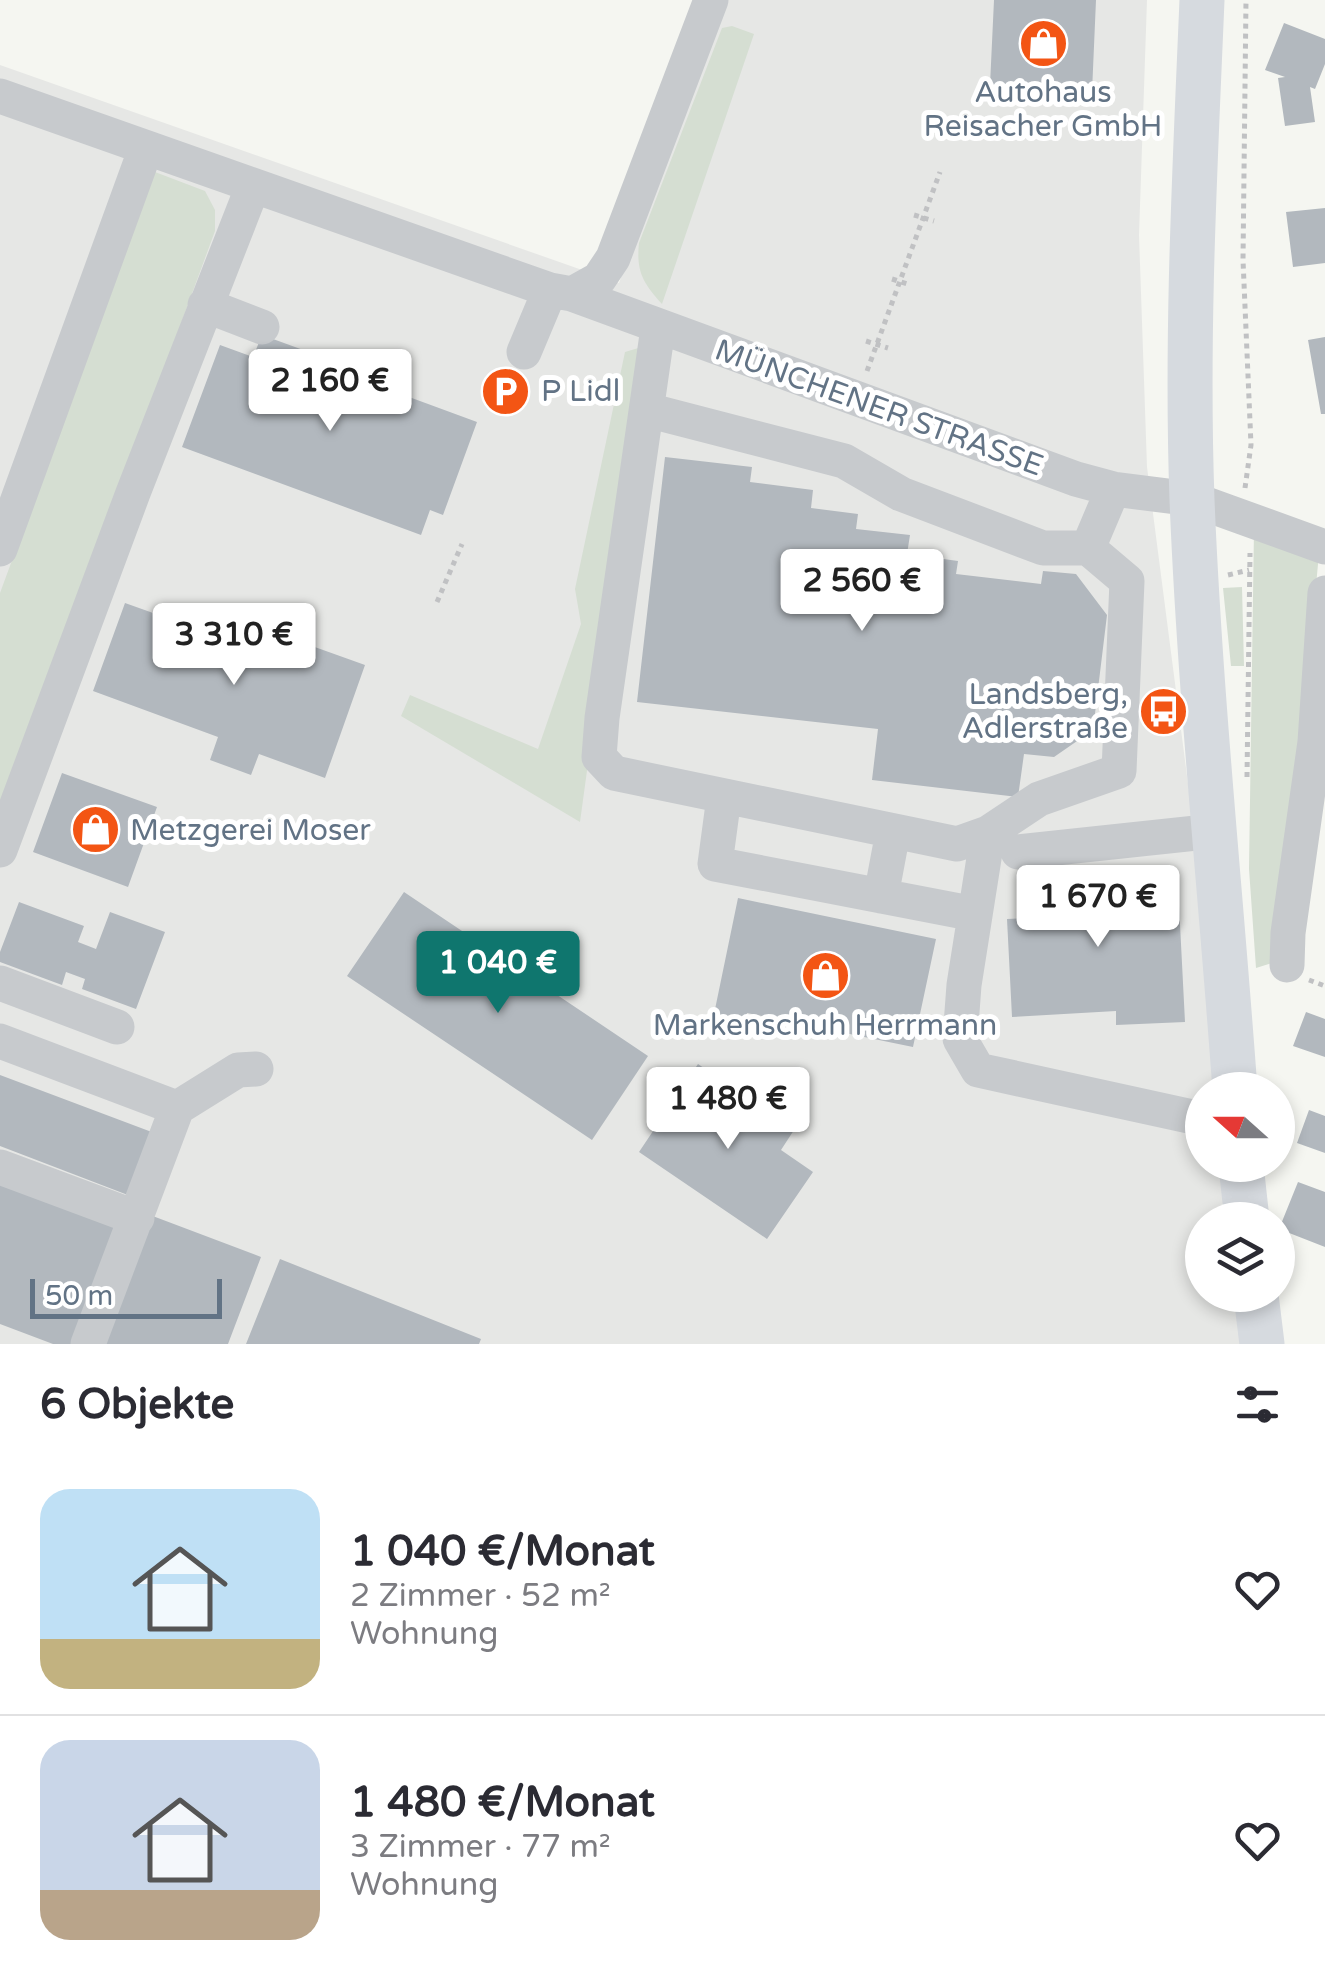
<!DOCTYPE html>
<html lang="de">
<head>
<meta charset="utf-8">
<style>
	:root { --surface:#fff; --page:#f7f7f7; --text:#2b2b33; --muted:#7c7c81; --line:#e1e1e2; --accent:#0f766e }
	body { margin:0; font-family:"Varela Round",sans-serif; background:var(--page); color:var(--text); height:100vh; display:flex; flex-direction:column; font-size:38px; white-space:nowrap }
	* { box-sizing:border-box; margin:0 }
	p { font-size:32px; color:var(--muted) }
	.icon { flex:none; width:55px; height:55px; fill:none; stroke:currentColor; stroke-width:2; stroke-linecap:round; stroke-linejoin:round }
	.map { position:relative; height:1344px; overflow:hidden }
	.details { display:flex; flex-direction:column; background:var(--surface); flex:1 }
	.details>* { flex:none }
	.needle { width:65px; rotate:291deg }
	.buttons { position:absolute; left:1185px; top:1072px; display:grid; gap:20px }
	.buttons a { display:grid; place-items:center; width:110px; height:110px; border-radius:50%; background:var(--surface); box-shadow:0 5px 15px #0003; font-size:50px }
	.scale { position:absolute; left:30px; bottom:25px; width:192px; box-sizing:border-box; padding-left:10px; border:5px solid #627385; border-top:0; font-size:28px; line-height:35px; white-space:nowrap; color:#627385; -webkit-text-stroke:8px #fff; paint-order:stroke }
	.price { position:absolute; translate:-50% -85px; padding:0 22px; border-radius:10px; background:#fff; color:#222; font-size:32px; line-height:65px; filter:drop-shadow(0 2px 5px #0008) }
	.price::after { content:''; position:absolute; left:50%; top:60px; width:30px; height:22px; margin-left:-15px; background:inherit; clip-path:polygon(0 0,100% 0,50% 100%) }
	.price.current { background:var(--accent); color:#fff }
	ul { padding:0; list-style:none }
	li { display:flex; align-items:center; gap:30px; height:250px; padding:0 40px }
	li+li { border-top:2px solid var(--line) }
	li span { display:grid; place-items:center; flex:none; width:280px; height:200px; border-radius:30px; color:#555 }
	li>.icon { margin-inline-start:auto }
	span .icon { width:120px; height:120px; fill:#fffc; stroke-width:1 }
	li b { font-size:42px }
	h2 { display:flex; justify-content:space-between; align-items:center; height:120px; padding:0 40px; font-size:42px }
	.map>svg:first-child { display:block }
	.built { fill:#e6e7e5 }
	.green { fill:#d5ded2 }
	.building { fill:#b2b8be }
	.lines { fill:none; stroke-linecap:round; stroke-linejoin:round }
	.path { stroke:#c0c1c3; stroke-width:5; stroke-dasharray:5 5; stroke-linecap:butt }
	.minor { stroke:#c7cacd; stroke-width:35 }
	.major { stroke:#d6dadf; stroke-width:45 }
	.labels { text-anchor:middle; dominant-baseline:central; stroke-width:10; stroke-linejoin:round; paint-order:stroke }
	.poi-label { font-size:30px; fill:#627385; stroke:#fff }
	.street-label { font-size:30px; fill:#627385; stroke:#fff }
</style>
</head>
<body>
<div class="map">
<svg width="1325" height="1344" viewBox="0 0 1325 1344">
	<rect width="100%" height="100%" fill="#f5f6f1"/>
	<!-- built -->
	<path class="built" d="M718 0H1147L1139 235 1147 467 1216 1000 1222 1090H1202V1165H1227L1232 1220H1202V1295H1239L1246 1344H0V65L619 283Z"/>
	<!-- green -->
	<path class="green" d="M732 26 754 34 662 304C643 283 636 271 639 243L722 28Z
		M155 172 205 191 215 210V231L0 815V593Z
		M645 346 580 822 401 716 410 695 538 749 581 624 575 589 625 352Z
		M1254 529 1319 553 1282 960 1256 968 1249 869Z
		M1242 587 1244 666H1231L1223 588Z"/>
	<!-- building -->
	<path class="building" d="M994 0H1096L1092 92 990 85Z
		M1284 23 1325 39V64L1315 89 1310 87 1315 122 1285 126 1278 78 1285 77 1265 70Z
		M1325 208V263L1293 267 1286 212Z
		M262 335 317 355 314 362 477 422 443 515 430 510 421 535 182 447 220 345 253 357Z
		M1325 337V414H1321L1308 340Z
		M665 457 752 467 750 482 813 490 811 508 858 514 856 529 910 535 907 554 958 561 956 574 1041 584 1043 571 1076 574 1107 615 1093 730 1054 757 1024 754 1018 797 872 780 878 729 637 702Z
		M125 603 226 639 234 618 365 665 325 778 259 754 251 775 210 760 218 737 93 691Z
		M62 773 157 807 128 887 33 852Z
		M1107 867 1110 889 1178 885 1185 1022 1116 1025V1011L1012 1017 1007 919 1033 918 1030 873Z
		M404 892 648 1056 592 1140 347 976Z
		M738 898 936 939 913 1047 747 1013 744 1026 713 1019Z
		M19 902 84 926 78 942 96 949 110 912 165 932 136 1009 82 989 85 979 66 972 62 985 0 962V952Z
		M1306 1012 1325 1019V1057L1293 1046Z
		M698 1064 794 1130 781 1150 813 1172 767 1239 639 1152Z
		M0 1075 157 1134 133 1197 0 1146Z
		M1309 1110 1325 1116V1153L1297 1143Z
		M0 1181 120 1226 76 1344H53L0 1324Z
		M1298 1182 1325 1192V1247L1279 1229Z
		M150 1215 261 1257 228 1344H102Z
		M280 1259 481 1339 479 1344H246Z"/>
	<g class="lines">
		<!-- path -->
		<path class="path" d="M914 215 934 221
			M892 279 911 285
			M866 341 888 348
			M867 371 940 172
			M1245 488 1251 445 1243 260 1246 0
			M1228 575 1249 570
			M437 602 462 544
			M1247 777 1250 553
			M1309 980 1325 986"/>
		<!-- minor -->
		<path class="minor" d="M0 96 550 290 572 294 1076 479 1113 489 1192 499 1325 547
			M572 294 599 279 613 258 711 0
			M205 305 262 327
			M658 328 602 718 599 757 614 773 957 844 988 833
			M524 352 550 290
			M647 410 844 461 901 494 1043 548H1088
			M1113 489 1088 548 1127 581 1119 771 1039 799 988 833 964 985 960 1039 978 1070 1202 1119
			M0 549 146 148
			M724 797 715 864 975 914
			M0 850 133 493 253 186
			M1018 852 1215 831
			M881 896 893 832
			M1287 965 1288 933 1315 742 1325 593
			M0 983 117 1027
			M0 1041 177 1108 238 1070 256 1069
			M0 1167 137 1218
			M88 1344 177 1108"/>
		<!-- major -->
		<path class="major" d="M1202 0C1195 167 1186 333 1192 500 1200 697 1221 894 1235 1090
			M1241 1165 1247 1220
			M1256 1295 1262 1344"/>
	</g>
	<!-- icons -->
	<defs>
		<symbol id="shop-disc" viewBox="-11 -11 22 22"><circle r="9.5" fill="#f35514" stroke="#fff"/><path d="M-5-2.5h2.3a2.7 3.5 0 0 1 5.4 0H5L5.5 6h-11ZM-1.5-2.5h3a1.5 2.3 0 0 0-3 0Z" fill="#fff"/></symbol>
		<symbol id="parking-disc" viewBox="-11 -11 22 22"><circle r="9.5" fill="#f35514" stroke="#fff"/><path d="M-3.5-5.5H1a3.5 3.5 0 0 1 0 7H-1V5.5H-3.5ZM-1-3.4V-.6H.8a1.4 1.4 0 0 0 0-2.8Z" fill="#fff"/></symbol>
		<symbol id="bus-disc" viewBox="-11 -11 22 22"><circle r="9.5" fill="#f35514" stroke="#fff"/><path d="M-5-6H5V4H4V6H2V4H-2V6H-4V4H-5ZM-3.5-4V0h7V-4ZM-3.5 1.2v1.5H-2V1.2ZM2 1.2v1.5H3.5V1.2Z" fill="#fff"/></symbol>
	</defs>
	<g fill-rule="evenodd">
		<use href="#shop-disc" x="1016" y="16" width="55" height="55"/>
		<use href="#parking-disc" x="478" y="364" width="55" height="55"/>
		<use href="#bus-disc" x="1136" y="684" width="55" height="55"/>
		<use href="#shop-disc" x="68" y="802" width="55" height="55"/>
		<use href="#shop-disc" x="798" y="948" width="55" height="55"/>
	</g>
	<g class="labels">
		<!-- poi labels -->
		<g class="poi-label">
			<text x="1043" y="92">Autohaus<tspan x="1043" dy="34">Reisacher GmbH</tspan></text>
			<text x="541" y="391" text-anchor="start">P Lidl</text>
			<text x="1128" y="694" text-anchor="end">Landsberg,<tspan x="1128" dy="34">Adlerstraße</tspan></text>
			<text x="130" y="830" text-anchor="start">Metzgerei Moser</text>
			<text x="825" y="1025">Markenschuh Herrmann</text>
		</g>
		<!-- street labels -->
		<g class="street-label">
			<text transform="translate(879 408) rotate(20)">MÜNCHENER STRASSE</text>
		</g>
	</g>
</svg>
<div class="buttons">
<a><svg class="needle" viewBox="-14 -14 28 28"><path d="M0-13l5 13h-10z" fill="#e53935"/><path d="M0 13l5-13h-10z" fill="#7c7c81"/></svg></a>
<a><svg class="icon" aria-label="layers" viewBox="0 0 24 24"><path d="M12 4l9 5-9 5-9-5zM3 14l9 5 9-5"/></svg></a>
</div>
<div class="scale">50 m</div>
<b class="price" style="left:330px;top:434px">2 160 €</b>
<b class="price" style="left:862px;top:634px">2 560 €</b>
<b class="price" style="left:234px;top:688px">3 310 €</b>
<b class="price" style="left:1098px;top:950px">1 670 €</b>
<b class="price current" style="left:498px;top:1016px">1 040 €</b>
<b class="price" style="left:728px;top:1152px">1 480 €</b>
</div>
<section class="details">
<h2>6 Objekte<svg class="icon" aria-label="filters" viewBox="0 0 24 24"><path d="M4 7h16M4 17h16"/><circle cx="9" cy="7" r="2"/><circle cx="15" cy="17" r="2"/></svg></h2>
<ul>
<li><span style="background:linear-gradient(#bfe0f5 75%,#c2b280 0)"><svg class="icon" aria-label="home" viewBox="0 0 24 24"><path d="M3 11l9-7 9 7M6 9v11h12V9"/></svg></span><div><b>1 040 €/Monat</b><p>2 Zimmer · 52 m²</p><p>Wohnung</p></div><svg class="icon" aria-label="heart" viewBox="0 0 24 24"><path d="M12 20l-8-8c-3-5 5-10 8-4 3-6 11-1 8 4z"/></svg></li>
<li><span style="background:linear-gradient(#c9d6e8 75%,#b9a48a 0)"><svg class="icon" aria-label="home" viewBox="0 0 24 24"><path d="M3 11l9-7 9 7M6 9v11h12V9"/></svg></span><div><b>1 480 €/Monat</b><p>3 Zimmer · 77 m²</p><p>Wohnung</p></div><svg class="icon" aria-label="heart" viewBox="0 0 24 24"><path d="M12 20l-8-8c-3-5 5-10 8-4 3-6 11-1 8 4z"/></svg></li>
</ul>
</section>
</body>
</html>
